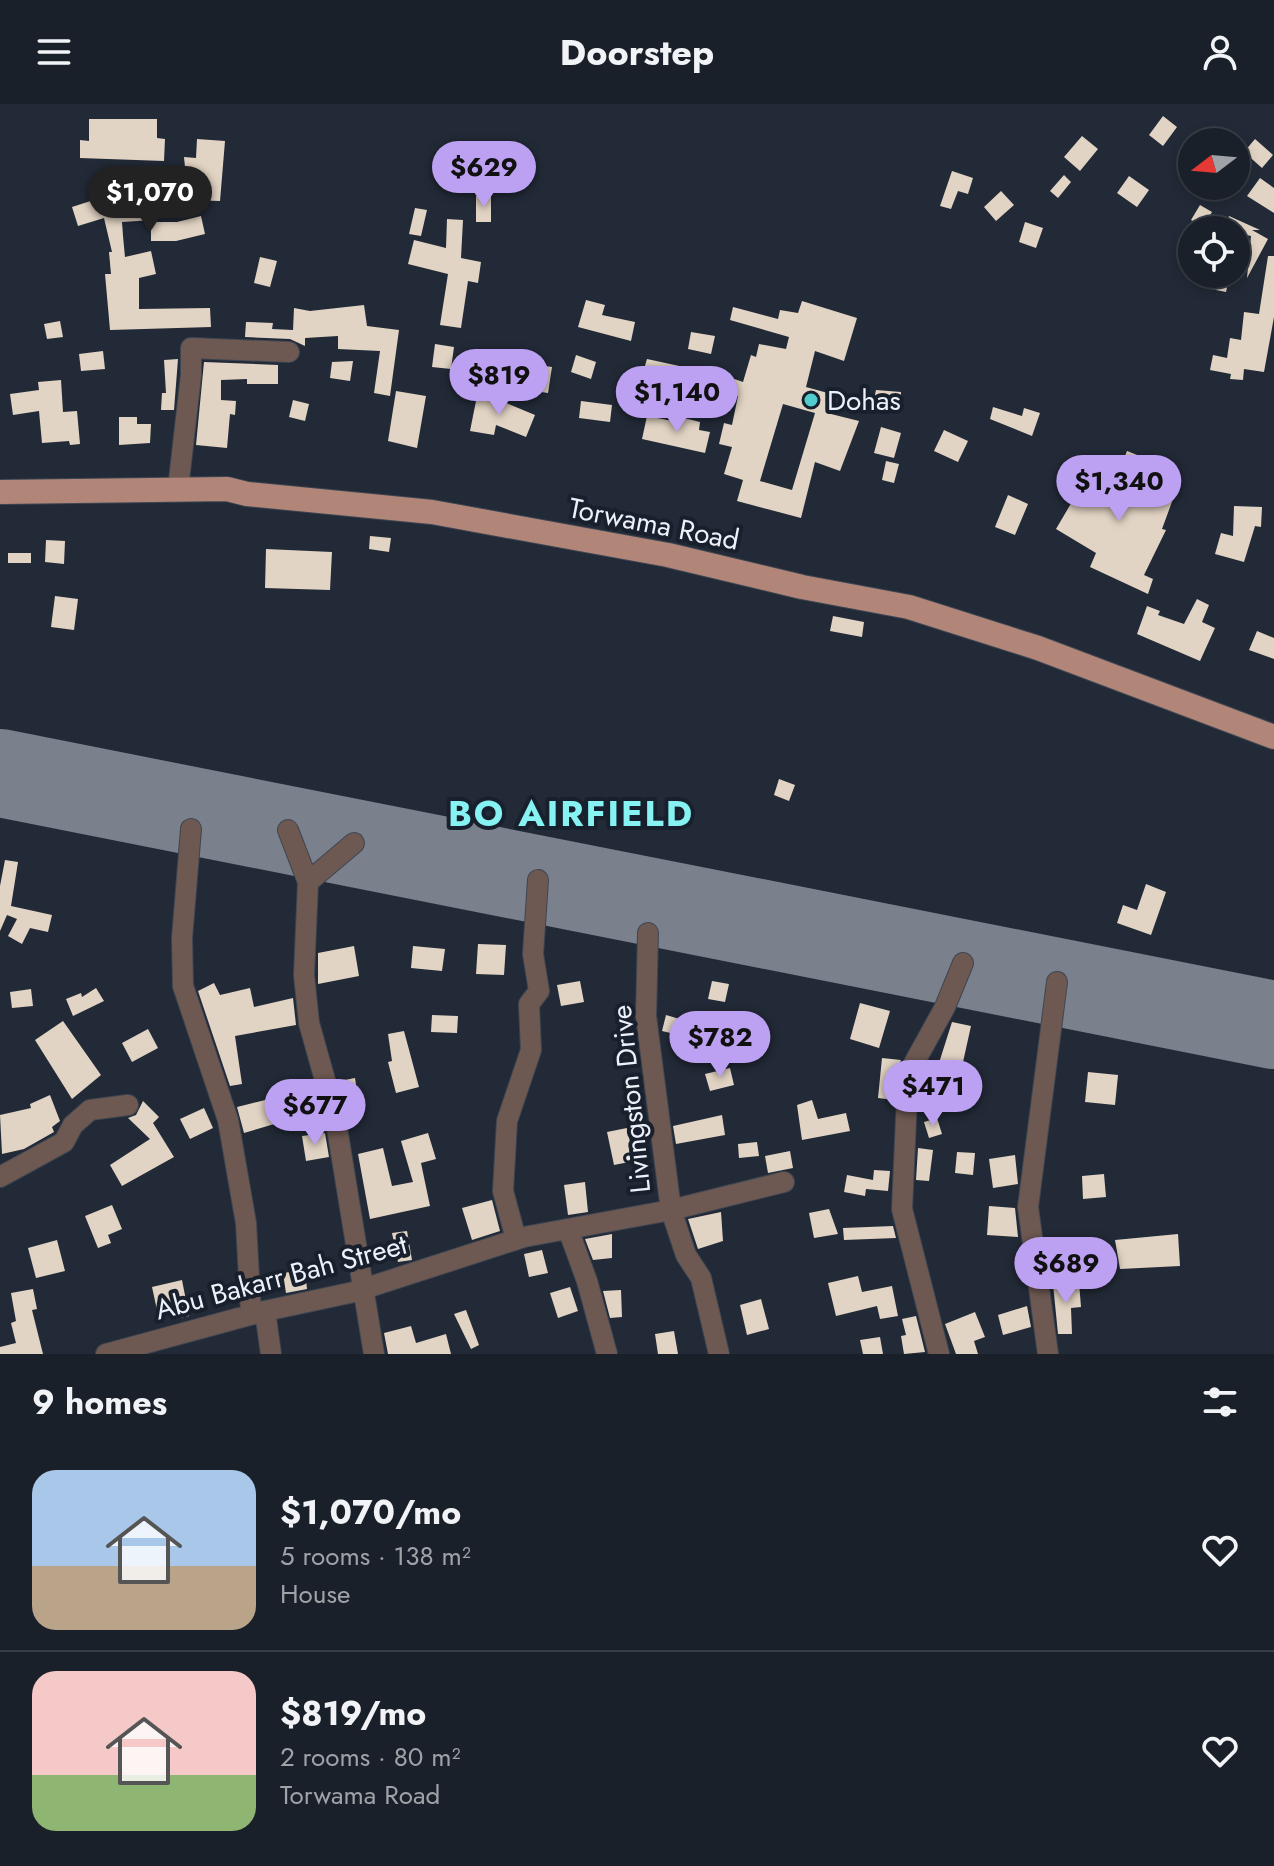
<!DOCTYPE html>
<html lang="en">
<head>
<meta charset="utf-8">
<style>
	:root { --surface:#1a2029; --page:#232831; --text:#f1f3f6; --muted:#9fa3a8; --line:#383e46; --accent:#bca0f2 }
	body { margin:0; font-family:Jost,sans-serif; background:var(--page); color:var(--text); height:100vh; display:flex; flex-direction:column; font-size:30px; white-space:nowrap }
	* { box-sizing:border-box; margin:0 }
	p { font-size:26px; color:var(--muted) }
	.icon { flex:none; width:44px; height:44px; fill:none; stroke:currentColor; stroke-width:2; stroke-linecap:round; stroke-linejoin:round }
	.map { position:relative; height:1250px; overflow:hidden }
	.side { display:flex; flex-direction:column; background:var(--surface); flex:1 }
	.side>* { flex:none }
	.needle { width:52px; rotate:254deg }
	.controls { position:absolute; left:1178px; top:24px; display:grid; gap:16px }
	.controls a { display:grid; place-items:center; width:72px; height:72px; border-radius:50%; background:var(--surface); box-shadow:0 4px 12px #0003,0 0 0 2px var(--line); font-size:40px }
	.price { position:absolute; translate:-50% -68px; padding:0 18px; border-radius:28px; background:var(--accent); color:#111; font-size:26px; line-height:52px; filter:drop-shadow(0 2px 4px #0008) }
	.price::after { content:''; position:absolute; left:50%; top:48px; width:24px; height:18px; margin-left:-12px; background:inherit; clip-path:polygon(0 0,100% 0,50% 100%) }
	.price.current { background:#222; color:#fff }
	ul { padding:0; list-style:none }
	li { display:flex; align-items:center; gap:24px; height:200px; padding:0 32px }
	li+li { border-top:2px solid var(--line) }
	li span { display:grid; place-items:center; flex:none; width:224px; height:160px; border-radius:24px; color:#555 }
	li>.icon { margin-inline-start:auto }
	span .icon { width:96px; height:96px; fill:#fffc; stroke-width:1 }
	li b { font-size:34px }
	h2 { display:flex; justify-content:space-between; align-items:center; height:96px; padding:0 32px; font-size:34px }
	header { display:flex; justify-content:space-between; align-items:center; height:104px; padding:0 32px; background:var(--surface); font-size:36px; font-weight:700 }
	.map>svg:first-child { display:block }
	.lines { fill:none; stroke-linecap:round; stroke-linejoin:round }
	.runway { stroke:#7a808c; stroke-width:88 }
	.building { fill:#e2d4c4; fill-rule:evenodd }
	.minor-casing { stroke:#3e4652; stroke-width:22 }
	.major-casing { stroke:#3e4652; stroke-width:26 }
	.minor { stroke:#6e5952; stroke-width:20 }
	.major { stroke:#b18679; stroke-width:24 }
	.poi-dot { fill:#52cdcd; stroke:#19202d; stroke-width:3 }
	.labels { text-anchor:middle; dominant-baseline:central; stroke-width:8; stroke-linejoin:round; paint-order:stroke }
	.poi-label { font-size:28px; fill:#ecf1fa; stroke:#19202d; text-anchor:start }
	.street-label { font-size:28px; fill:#ecf1fa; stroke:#19202d }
	.district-label { font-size:36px; font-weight:bold; letter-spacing:2px; fill:#86f2f2; stroke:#19202d }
</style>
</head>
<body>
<header><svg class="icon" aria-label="menu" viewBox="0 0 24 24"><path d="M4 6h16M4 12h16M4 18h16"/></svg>Doorstep<svg class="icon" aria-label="person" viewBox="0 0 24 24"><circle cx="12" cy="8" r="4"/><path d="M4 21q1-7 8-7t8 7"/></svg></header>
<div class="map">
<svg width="1274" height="1250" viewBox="0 0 1274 1250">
	<rect width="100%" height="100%" fill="#222a37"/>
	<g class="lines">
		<!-- runway -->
		<path class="runway" d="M0 669 1274 921"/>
	</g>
	<!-- building -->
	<path class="building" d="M1163 12 1177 23 1163 42 1149 31Z
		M89 15H157V34L165 35 164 57 80 54V36L89 37Z
		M1082 32 1098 45 1080 67 1064 53Z
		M197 35 225 37 220 97 153 95 154 116 122 118 123 132 125 153 151 147 156 170 139 174V205L210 204 211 223 110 226 105 170H111L109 148H112L104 114 78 122 72 103 103 93 100 78 185 63 184 53 196 54Z
		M1255 35 1273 51 1262 64 1244 48Z
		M952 67 973 74 968 90 958 87 951 105 940 102Z
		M1064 71 1071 78 1058 94 1050 87Z
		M1129 72 1149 86 1137 103 1117 89Z
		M1260 74 1274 84V109L1247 92Z
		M1001 87 1014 101 996 117 984 103Z
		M476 92H491V118H476Z
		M1200 101 1212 108 1203 123 1191 116Z
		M415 104 427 106 421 132 409 130Z
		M201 112 205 130 176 137H151V118H177Z
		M1229 112 1260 126H1252L1268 135 1247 174 1251 132 1223 126Z
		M447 115 463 116 461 154 481 158 478 179 468 177 461 224 440 221 448 170 408 160 414 136 446 144Z
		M1025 118 1043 124 1036 144 1019 138Z
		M1268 152H1274V213L1264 268 1244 265 1243 276 1230 275 1231 270 1210 266 1213 251 1227 254 1230 234 1241 236 1244 208 1259 210Z
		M260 153 277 157 270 183 254 179Z
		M1208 170H1230L1226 188 1206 184Z
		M586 196 605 201 602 211 635 218 631 237 578 223Z
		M802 197 857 214 844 257 815 247 806 283 835 291 827 309 859 317 840 367 815 358 801 414 737 397 743 376 724 370 732 343 719 340 724 319 732 321 738 292 710 283 714 268 743 278 751 251 756 253 759 240 786 245 789 233 730 216 733 203 778 215 780 206 798 209ZM783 300 815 309 792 386 760 377Z
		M364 201 367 222 399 226 390 292 374 289 380 247 338 245V232L305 234V242L290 235 245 233 246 218 273 219 272 225 293 226 294 204 310 207Z
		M60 217 63 233 47 235 44 220Z
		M691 228 715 232 711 250 688 245Z
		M435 240 454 243 451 265 432 263Z
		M103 247 105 265 81 267 79 250Z
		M576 251 596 258 591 275 571 268Z
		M178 255 174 306H161L162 289H166L164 256Z
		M647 255 684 263 679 281 659 277 652 303 634 298Z
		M353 257 350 277 330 274 332 258Z
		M204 258 278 261V280H247V275L221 276V296L236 297 235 311 230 310 227 344 196 341Z
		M532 260 552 263 548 289 527 286Z
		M61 276 63 308 77 307 80 340 70 341 69 337 42 339 39 307 13 311 10 290 39 286 38 278Z
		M876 286 901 288 900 307 872 305Z
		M396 287 426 292 417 344 388 337Z
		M478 287 535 311 526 333 496 321 494 331 470 327Z
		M293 296 309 300 305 317 289 313Z
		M581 297 612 301 610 318 579 314Z
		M993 303 1022 312 1024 304 1040 309 1032 332 990 315Z
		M647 312 683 319 684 314 700 318 699 326 710 328 705 349 642 335Z
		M119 313H137V320H151L150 339 119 341Z
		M881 323 901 329 894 354 874 349Z
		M944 326 968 337 958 358 934 347Z
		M1127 347 1155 358 1144 385 1173 395 1162 425 1166 426 1144 471 1153 475 1148 490 1090 463 1096 449 1056 425 1083 379 1087 380 1099 363 1130 384 1138 363 1123 357Z
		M886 357 899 360 894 379 882 376Z
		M1008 391 1028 400 1015 431 995 423Z
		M1234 402 1262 403 1261 423 1255 422 1244 458 1215 450 1221 429 1233 432Z
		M370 432 391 434 389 448 369 445Z
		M46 436 65 437 64 460 45 458Z
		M266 445 332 448 330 486 265 484Z
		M8 449H31V459H8Z
		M55 492 78 495 74 526 51 523Z
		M1197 495 1209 501 1202 518 1215 524 1200 557 1137 530 1147 502 1160 507 1158 511 1184 520Z
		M833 512 864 518 862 533 830 527Z
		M1257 527 1274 534V555L1249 546Z
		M779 675 795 681 789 697 774 691Z
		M5 756 18 758 11 802 52 811 48 828 30 824 22 840 8 832 17 815 7 811 0 827V782Z
		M1146 780 1166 788 1151 831 1117 819 1123 801 1137 806Z
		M478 840 506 841 504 871 476 870Z
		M354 842 359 872 318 880V849Z
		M413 842 445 845 442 867 411 864Z
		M580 877 584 898 561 902 557 881Z
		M712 877 729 880 725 898 708 895Z
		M214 879 220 891 250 884 254 903 293 894 296 921 235 932 242 980 230 982 198 887Z
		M96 884 104 897 73 912 66 895 81 889 82 893Z
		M31 885 33 902 12 904 10 888Z
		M860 899 890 907 879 944 850 935Z
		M432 911 458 912 457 929 431 928Z
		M666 911 683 916 679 931 662 927Z
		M63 917 101 971 72 995 35 936Z
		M952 918 971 922 961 967 938 962Z
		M148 925 158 944 132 958 122 939Z
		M404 927 419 983 396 989 388 958 392 957 388 930Z
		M882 954 901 956 895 969 894 996 878 994Z
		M730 964 734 981 710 987 705 970Z
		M1088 968 1118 971 1115 1001 1085 998Z
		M355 974 359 1000 346 1002 339 977Z
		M290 990 298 1013 244 1029 237 1003Z
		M50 991 60 1017 52 1023 54 1028 24 1045 2 1050 0 1011 31 1004 30 1000Z
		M812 996 818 1015 846 1009 850 1027 802 1036 797 1001Z
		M143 997 159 1013 153 1019 174 1053 122 1082 110 1061 150 1035 128 1014 136 1011Z
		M204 1004 213 1024 190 1035 180 1015Z
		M722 1011 725 1031 676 1040 673 1022Z
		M937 1014 942 1030 929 1034 924 1018Z
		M627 1024 634 1057 614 1061 607 1028Z
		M325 1029 329 1053 306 1057 302 1032Z
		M428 1029 436 1055 421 1059 430 1102 370 1115 358 1050 383 1044 392 1082 413 1078 401 1037Z
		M757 1038 759 1052 739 1054 738 1040Z
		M918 1044 933 1046 929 1077 916 1076Z
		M790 1047 793 1064 768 1069 765 1052Z
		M957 1048 975 1049 973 1071 955 1069Z
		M1015 1051 1018 1080 993 1084 989 1055Z
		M874 1066 890 1067 888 1087 866 1085 865 1092 844 1088 847 1071 873 1076Z
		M1104 1070 1106 1093 1083 1095 1082 1072Z
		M585 1078 588 1108 568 1111 564 1081Z
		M492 1096 500 1127 472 1136 462 1104Z
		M112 1101 122 1125 108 1131 111 1139 98 1144 85 1112Z
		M989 1102 1015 1104 1018 1133 987 1131Z
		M829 1105 838 1130 814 1134 809 1109Z
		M721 1108 723 1137 698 1145 688 1115Z
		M893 1122 896 1134 844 1136 843 1124Z
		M407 1127 412 1156 398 1158 392 1129Z
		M612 1130V1154L593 1156 585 1135Z
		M1178 1130 1180 1162 1120 1165 1115 1136Z
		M57 1136 65 1167 36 1174 28 1144Z
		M542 1146 548 1169 529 1173 524 1150Z
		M305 1166 307 1185 286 1189 283 1169Z
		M858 1172 862 1188 892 1182 898 1212 880 1215 877 1202 836 1212 828 1179Z
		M182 1176 189 1212 174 1215 171 1203 157 1206 152 1183Z
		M1079 1178 1081 1203 1071 1204 1072 1230H1058L1053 1180Z
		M570 1183 578 1207 558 1214 550 1189Z
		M33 1185 37 1205 32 1206 43 1250H0V1243L16 1239 11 1219 16 1217 11 1189Z
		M621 1186 622 1213 610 1214 603 1187Z
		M761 1195 769 1225 747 1231 740 1201Z
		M1027 1202 1031 1223 1003 1231 998 1211Z
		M466 1206 479 1241 471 1245 454 1210Z
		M975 1208 985 1233 974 1237 978 1250H956L945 1220Z
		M916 1212 925 1248 904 1250 901 1232 906 1231 902 1215Z
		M411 1222 416 1239 446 1230 451 1250H388L384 1229Z
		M674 1227 678 1250H658L655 1230Z
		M880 1233 883 1250H863L860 1236Z"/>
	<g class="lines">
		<defs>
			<path id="minor" d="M178 385 191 271V244L289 248
				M191 725 182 834 183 882 228 1016 246 1119 251 1210
				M288 726 308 778 354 739
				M308 778 304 871 309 919 335 1012 374 1250
				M648 829 646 912 671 1106 686 1151 701 1174 719 1250
				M0 1073 64 1038 73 1021 90 1006 128 1001
				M568 1125 587 1177 607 1250
				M516 1135 503 1087 507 1017 531 946 529 900 539 887 533 850 538 776
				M265 1207 271 1250
				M106 1250 265 1207 354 1188 524 1133 671 1106 784 1078
				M939 1250 902 1105 908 970 945 903 963 859
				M1048 1250 1028 1103 1057 878"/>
			<path id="major" d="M0 388 227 385 247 390 432 408 668 451 802 483 909 503 1038 544 1274 633"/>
		</defs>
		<!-- minor casing -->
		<use href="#minor" class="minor-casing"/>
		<!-- major casing -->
		<use href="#major" class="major-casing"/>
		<!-- minor -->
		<use href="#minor" class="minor"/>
		<!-- major -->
		<use href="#major" class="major"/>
	</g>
	<!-- markers -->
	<circle class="poi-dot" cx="811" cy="296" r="8"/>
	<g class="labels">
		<!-- poi labels -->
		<g class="poi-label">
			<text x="827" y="296">Dohas</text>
		</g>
		<!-- street labels -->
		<g class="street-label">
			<text transform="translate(654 420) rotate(11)">Torwama Road</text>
			<text transform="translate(631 995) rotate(-96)">Livingston Drive</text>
			<text transform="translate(281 1173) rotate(-15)">Abu Bakarr Bah Street</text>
		</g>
		<!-- district labels -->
		<g class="district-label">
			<text x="571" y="709">BO AIRFIELD</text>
		</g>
	</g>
</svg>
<div class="controls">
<a><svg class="needle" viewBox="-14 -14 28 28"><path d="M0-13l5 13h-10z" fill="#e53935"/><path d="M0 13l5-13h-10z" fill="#9fa3a8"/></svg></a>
<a><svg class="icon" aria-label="locate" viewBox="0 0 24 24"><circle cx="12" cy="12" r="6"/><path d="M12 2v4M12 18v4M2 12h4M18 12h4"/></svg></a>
</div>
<b class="price" style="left:484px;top:105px">$629</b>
<b class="price current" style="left:150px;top:130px">$1,070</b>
<b class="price" style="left:499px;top:313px">$819</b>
<b class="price" style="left:677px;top:330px">$1,140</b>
<b class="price" style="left:1119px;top:419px">$1,340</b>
<b class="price" style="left:720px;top:975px">$782</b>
<b class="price" style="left:933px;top:1024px">$471</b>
<b class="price" style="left:315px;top:1043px">$677</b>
<b class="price" style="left:1066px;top:1201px">$689</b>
</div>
<section class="side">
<h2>9 homes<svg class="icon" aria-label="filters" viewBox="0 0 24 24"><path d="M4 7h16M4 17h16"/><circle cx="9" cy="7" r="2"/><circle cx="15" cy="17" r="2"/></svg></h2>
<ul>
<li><span style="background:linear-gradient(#a9c7e8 60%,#b9a48a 0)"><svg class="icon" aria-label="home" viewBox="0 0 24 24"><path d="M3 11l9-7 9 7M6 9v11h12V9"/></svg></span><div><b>$1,070/mo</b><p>5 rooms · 138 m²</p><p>House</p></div><svg class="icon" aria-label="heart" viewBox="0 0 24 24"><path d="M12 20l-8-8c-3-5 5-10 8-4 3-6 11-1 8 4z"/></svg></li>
<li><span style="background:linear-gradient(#f6c9c9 65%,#8fb573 0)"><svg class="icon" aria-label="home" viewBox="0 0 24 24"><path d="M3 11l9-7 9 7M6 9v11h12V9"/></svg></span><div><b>$819/mo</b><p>2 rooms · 80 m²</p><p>Torwama Road</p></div><svg class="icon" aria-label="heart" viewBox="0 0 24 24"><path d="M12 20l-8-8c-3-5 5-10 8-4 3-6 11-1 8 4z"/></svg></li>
</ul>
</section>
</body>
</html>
